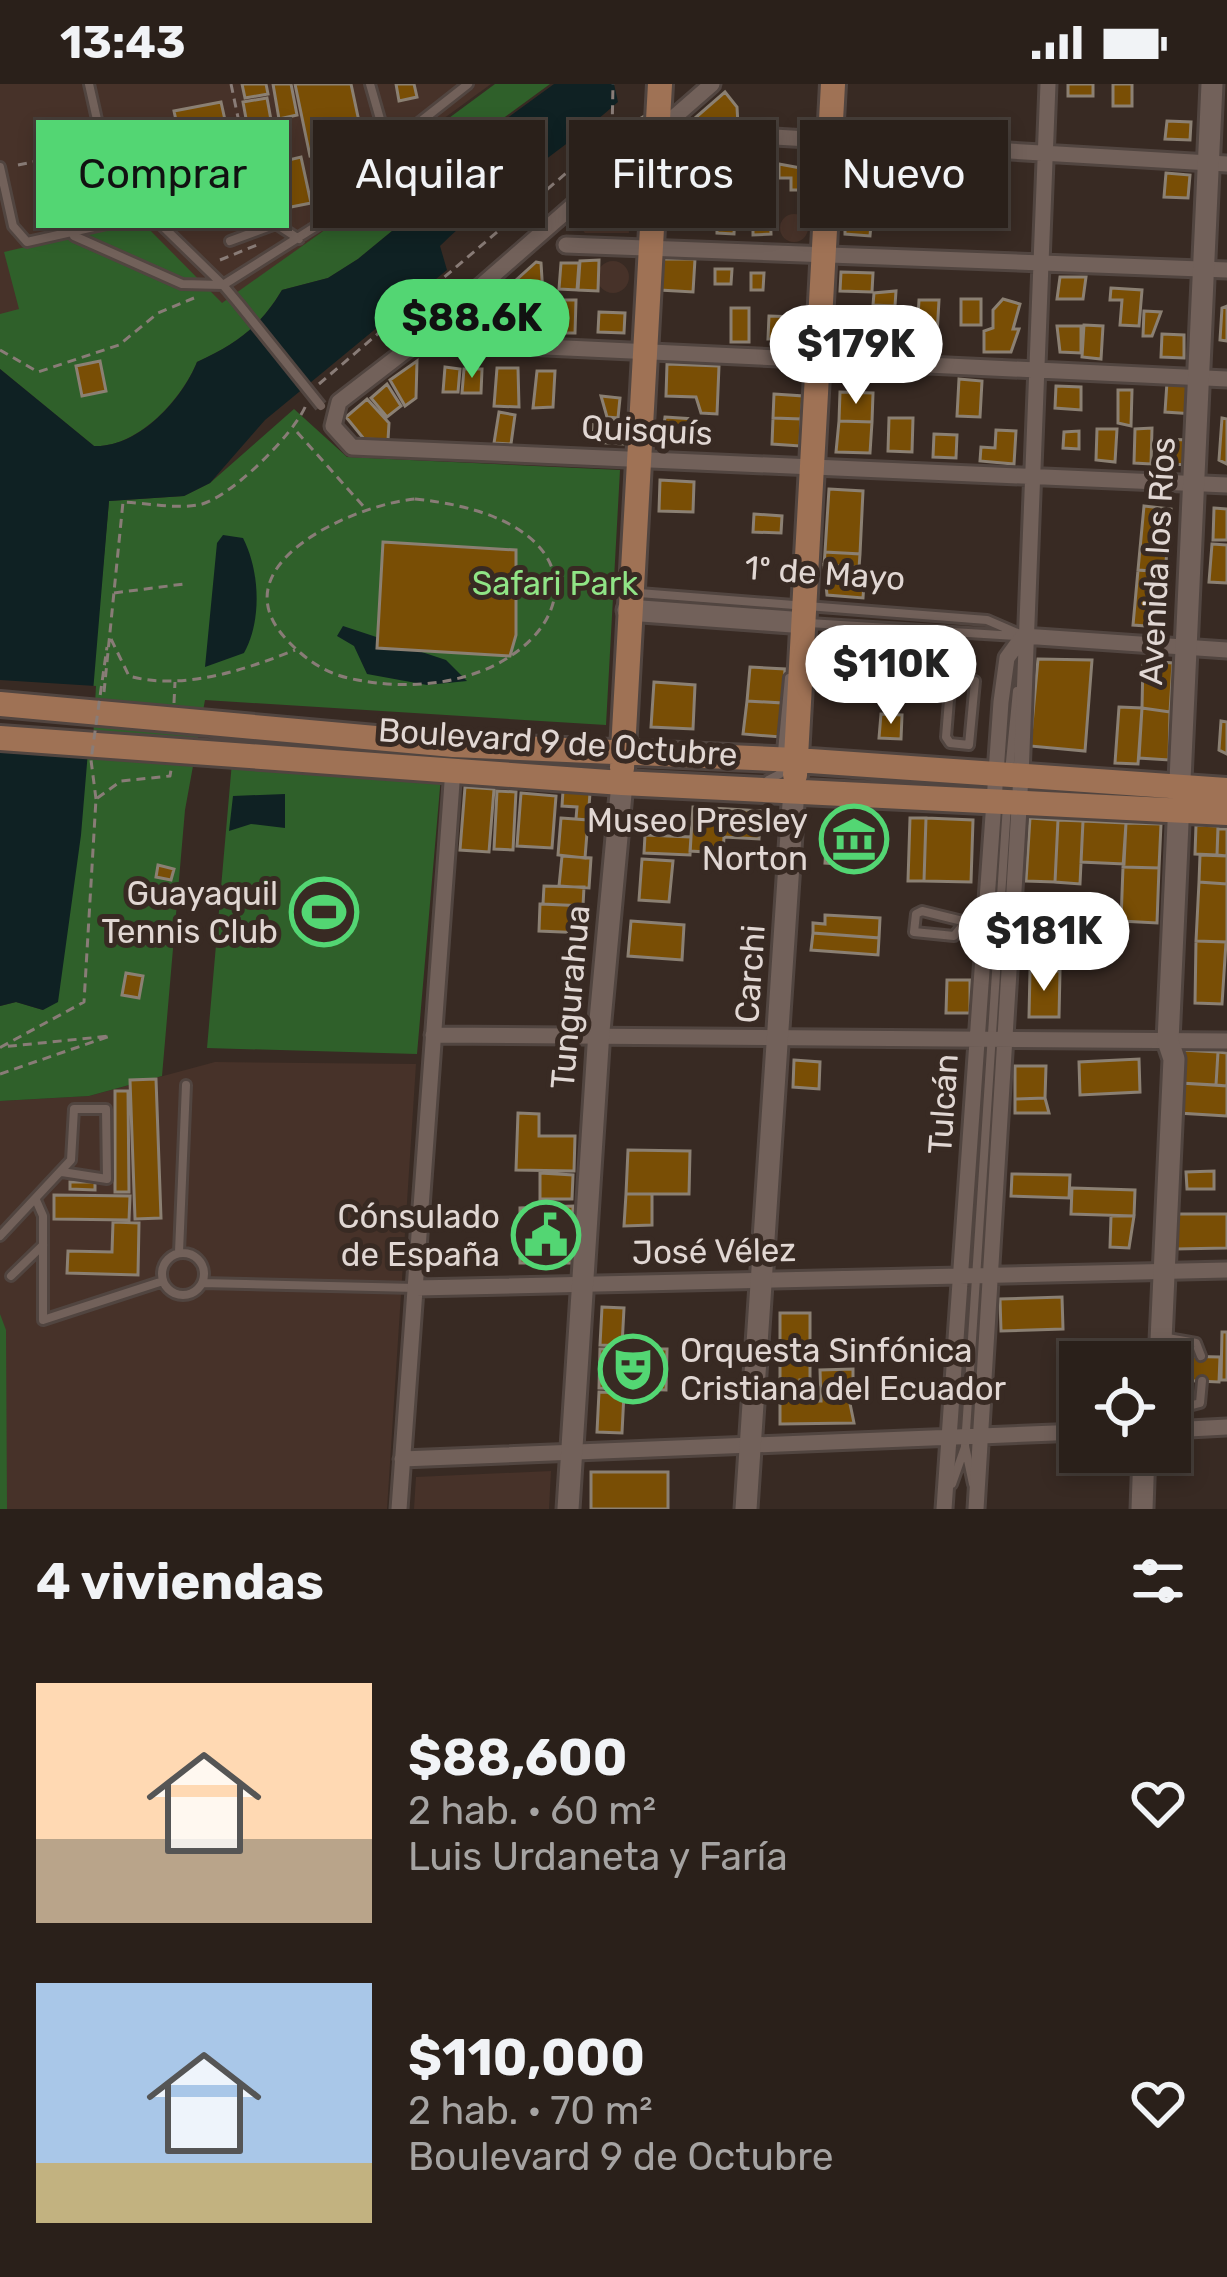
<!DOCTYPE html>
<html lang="es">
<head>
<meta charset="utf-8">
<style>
	:root { --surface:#2a201a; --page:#362d27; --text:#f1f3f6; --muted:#a5a3a2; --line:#463e39; --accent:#53d673 }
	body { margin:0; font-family:Rubik,sans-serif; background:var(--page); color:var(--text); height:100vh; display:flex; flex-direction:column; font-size:45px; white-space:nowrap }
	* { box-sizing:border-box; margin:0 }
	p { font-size:39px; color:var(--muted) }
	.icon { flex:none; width:66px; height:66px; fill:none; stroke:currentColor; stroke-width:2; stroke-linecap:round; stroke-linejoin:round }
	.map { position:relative; height:1425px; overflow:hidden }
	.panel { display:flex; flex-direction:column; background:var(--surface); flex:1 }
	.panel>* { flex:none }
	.guide { position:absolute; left:36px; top:36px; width:1155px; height:108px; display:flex; gap:24px }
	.buttons { position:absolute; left:1059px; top:1257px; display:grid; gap:24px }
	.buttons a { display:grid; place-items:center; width:132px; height:132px; border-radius:0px; background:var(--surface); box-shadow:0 6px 18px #0003,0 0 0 3px var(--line); font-size:60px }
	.price { position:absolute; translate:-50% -102px; padding:0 27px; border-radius:42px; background:#fff; color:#222; font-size:39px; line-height:78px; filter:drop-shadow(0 3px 6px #0008) }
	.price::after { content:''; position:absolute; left:50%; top:72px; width:36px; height:27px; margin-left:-18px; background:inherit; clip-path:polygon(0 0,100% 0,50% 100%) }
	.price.on { background:var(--accent); color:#111 }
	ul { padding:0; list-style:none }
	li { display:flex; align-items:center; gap:36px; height:300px; padding:0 36px }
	li span { display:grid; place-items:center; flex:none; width:336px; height:240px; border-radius:0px; color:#555 }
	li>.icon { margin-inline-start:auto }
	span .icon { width:144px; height:144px; fill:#fffc; stroke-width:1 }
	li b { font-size:51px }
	h2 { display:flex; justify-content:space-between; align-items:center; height:144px; padding:0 36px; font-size:51px }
	.pill { padding:0 42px; border-radius:0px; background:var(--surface); box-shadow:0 6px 18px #0003,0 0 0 3px var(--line); font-size:42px; line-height:108px }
	.pill.on { background:var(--accent); color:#111 }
	.status { display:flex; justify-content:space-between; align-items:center; height:84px; padding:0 60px; background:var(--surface); direction:ltr }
	.status svg { height:33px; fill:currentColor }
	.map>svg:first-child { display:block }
	.built { fill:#473229 }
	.green { fill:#2f602a }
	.water { fill:#0f2123 }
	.pier { fill:#382a23 }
	.building { fill:#794e05; stroke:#8b8073; stroke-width:3 }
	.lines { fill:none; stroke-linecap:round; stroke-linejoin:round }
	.lane-casing { stroke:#514540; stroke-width:14 }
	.street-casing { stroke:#514540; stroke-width:21 }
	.secondary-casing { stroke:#514540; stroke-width:27 }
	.primary-casing { stroke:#514540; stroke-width:30 }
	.path { stroke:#897c77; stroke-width:3; stroke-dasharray:9 6; stroke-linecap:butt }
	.lane { stroke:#72615a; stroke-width:8 }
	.street { stroke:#72615a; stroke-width:15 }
	.secondary { stroke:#72615a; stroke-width:21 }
	.primary { stroke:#9f7255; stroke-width:24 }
	.lane-bridge-casing { stroke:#514540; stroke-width:14; stroke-linecap:butt }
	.path-bridge { stroke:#897c77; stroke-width:3; stroke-dasharray:9 6; stroke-linecap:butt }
	.lane-bridge { stroke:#72615a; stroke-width:8 }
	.labels { text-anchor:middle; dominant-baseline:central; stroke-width:10; stroke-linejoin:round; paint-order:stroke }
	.street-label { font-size:33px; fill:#e1d7d3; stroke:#382a23 }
	.park-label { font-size:33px; fill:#90e486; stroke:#382a23 }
	.poi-label { font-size:33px; fill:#e1d7d3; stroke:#382a23; text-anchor:end }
</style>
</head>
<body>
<div class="status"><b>13:43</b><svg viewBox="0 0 49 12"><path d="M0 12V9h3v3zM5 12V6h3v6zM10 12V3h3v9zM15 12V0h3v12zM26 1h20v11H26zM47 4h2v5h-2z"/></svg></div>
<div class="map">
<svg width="1227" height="1425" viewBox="0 0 1227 1425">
	<rect width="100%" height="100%" fill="#382a23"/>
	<!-- built -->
	<path class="built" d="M0 0H491L410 59 336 143 222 231 0 279Z
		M628 102 629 149H585L577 139Z
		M780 144a14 14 0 1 1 28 0a14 14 0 1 1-28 0Z
		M597 193a16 16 0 1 1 32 0a16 16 0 1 1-32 0Z
		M215 978 416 980 387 1425H0V1017L89 1012Z
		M551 1387 549 1425H414L416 1393Z"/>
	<!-- green -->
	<path class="green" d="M495 0H550L468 60 420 124 358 175 328 194 282 206C260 243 236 260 197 278 182 315 138 364 94 362L0 285V230L19 225 4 168 140 136 222 219 322 148 364 112 384 82Z
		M334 71 344 108 323 113 314 76Z
		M294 325 347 373 620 386 606 641 205 616 185 726 162 992 89 1012 0 1017V922L16 918 43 926 77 767 109 417 184 412 210 399Z
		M232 678 441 692 417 970 207 964Z
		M0 1230 6 1246 7 1425H0Z"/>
	<!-- water -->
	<path class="water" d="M554 0H614L618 18C560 69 494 109 440 162L447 186 265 336 210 399 184 412 109 417 81 751 58 918 43 926 16 918 0 922V285L94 362C138 364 182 316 197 278 236 260 260 243 282 206L328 194 358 175 420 124 469 62Z
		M223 451 243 454C260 487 262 537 244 569L205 583 217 459Z
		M343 542 446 576 467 597 427 601 367 590 354 562 337 552Z
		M285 710V744L251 740 229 747 233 712Z"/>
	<!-- pier -->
	<path class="pier" d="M0 596 96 602 92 675 0 668Z"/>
	<!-- building -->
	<path class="building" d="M242 0H266L268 10 245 14Z
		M273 0H291L297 31 279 35Z
		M295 0H351L364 61 310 72Z
		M396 0H414L417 13 399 17Z
		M1068 0H1093V12H1068Z
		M1113 0H1132V22H1113Z
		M725 8 737 23 738 41 697 40 695 34Z
		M267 14 279 80 255 84 243 18Z
		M221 18 227 45 180 55 174 27Z
		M643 33 649 46 640 52 633 39Z
		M1167 37 1191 38 1190 56 1165 55Z
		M238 68 248 115 182 130 172 83Z
		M301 73 311 119 281 125 277 106 286 104 280 78Z
		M720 80H734L733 105 718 104Z
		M779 80 806 85 805 106H791V94H779Z
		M672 86 698 87 697 103 671 101Z
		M1166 89 1190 91 1188 114 1164 113Z
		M727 125H735L734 150 717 149V135L727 136Z
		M754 127H770L771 150 753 151V138H763L755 135Z
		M845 127 872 129 870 152 845 150Z
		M662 175H695L693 208 660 206Z
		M599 176 598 207 578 206 580 177Z
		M536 178 541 179 543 211 531 219 514 198Z
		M561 179H579L577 206 559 205Z
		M715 185H732L731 200H715Z
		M841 188 873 189 872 208 840 207Z
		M751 189H764L763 206H751Z
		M1060 193H1086L1083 215H1057Z
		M512 201 525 216 518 222 512 215 503 222 496 215Z
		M1111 204 1142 206 1139 242 1120 241 1122 216H1110Z
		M896 207 895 222 873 221 874 209Z
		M539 213H558V250L539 249Z
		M492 215 507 231 520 225 519 247 475 245 469 237Z
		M961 215H981V241H961Z
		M1003 215 1020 220 1013 245H1019L1011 268H984V247L993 244V226Z
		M560 216H576L575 249H560Z
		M919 216H939L936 269 916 268Z
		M1227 222V257L1220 256 1222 224Z
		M731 224H749V258H731Z
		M522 227H539L538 248 521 247Z
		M872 227 893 229 890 261 869 260Z
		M1144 227 1161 228 1152 252H1143Z
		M599 228 625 229 624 249 598 248Z
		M769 232 796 233 795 255H768Z
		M1084 241 1103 242 1101 275 1082 273Z
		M1057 242H1081V269L1060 268Z
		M1162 250 1184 251V274L1161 273Z
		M100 277 106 307 82 312 76 282Z
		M417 277 416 314 405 322 390 296Z
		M667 280 719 282 717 330 701 329 696 313 666 312Z
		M445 283 460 285 458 308H443Z
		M497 284H518L519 323 494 322Z
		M464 285H482L481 309H462Z
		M537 287H555L553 323 533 324Z
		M959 295 982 297 980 333 957 332Z
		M1167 298 1196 299 1194 330 1165 328Z
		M387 300 401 322 387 333 371 314Z
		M1056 302 1081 303V326L1055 324Z
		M1118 306H1132L1131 342 1118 339Z
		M840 308 873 309 872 338 839 337Z
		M774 310 803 312 801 335 773 334Z
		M601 312 620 314 618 334 607 333Z
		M367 315 389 339 388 356 364 355 346 333Z
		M499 328 515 331 511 360 494 359Z
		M665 333 694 335 692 361 662 359Z
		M773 334 801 335 800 362 772 360Z
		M889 334H913L912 368 888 367Z
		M1222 334 1227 335V380L1219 376Z
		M594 335 625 337 623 360 593 358Z
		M839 337 872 338 870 369 836 368Z
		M1152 344 1151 380 1134 379 1135 345Z
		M1097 345H1117L1115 378 1096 376Z
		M996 346 1016 347 1014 380 980 377 981 363 995 364Z
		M1079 347V365L1063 364 1064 348Z
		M934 350 957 351 956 374 933 373Z
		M1159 355 1189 356 1187 381 1157 379Z
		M660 396 694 398 693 428 659 427Z
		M829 405 863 407 860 470 825 468Z
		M1144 422 1171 425 1165 488 1138 486Z
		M1214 424 1227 425V456H1213Z
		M754 430 782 432 781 449 753 448Z
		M383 458 516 466V551L510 572 377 564Z
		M1212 460 1227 461V499L1209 498Z
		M825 468 860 470 859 484 824 481Z
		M824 481 865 484 863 514 827 511Z
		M1138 486 1165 488 1160 543 1133 541Z
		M832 558 863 560 861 592 830 591Z
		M1038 575 1092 576 1085 667 1030 662Z
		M1143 577 1173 579 1170 628 1142 624Z
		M750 583 785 585 783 619 747 617Z
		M654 598 695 601 693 645 651 643Z
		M747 617 782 619 781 653 743 650Z
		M1119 623 1142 624 1138 680 1115 679Z
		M1142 624 1170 628 1169 676 1139 674Z
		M881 630 902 631 901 655 879 654Z
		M1221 637 1227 638V670L1219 666Z
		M465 703 494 705 489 768 460 766Z
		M497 707 516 708 513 766 494 765Z
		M563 707 590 709 588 736 576 735 577 723 562 722Z
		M521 709 556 712 552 764 517 762Z
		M693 723 761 727 759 755 724 753 723 769 690 767Z
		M561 734 588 736 585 774 558 771Z
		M910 734H926L924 797H908Z
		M926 734 973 736 971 798 924 797Z
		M1030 734 1058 736 1055 798 1026 797Z
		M1058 736 1083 737 1080 800 1055 798Z
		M828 737 883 740 881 771H872L871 782 825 779Z
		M1083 737 1126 739 1124 780 1081 778Z
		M1126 739 1161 740 1159 784 1123 783Z
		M1196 741 1218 742 1217 771 1195 770Z
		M1218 745H1227V772L1217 771Z
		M645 751 691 753 690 771 644 769Z
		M1200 771 1227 772V800L1199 798Z
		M562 772 591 774 589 804 559 802Z
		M642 775 673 777 669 818 639 816Z
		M158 781 174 785 171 796 156 793Z
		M1123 783 1159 784 1157 839 1121 837Z
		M1199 798 1227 800V858L1196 857Z
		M544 802 584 803 583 822 543 820Z
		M540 820 586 822 585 849 539 847Z
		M825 831 880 834 879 854 813 849V839L825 840Z
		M631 837 684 841 682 876 628 872Z
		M813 849 879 854 878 871 811 866Z
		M1196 857 1226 858 1222 920 1195 919Z
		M1030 887H1060L1059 933H1029Z
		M126 889 143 892 139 914 122 911Z
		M947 896H970V929H946Z
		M1182 966 1218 968 1216 1001 1180 999Z
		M1218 968 1227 969V1002L1216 1001Z
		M1139 975 1140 1008 1080 1011 1079 978Z
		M794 976 820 978 819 1005 793 1003Z
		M1015 982H1046L1045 1014 1015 1015Z
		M156 995 161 1134 135 1135 130 996Z
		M1180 999 1227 1002V1032L1178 1029Z
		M115 1007H128L129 1108H115Z
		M1045 1014 1049 1029H1015V1015Z
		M518 1029 539 1030V1052H575L574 1087 516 1086Z
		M628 1066 690 1067 689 1110H626Z
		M1214 1087V1105H1187L1186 1088Z
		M540 1089 573 1091 572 1115H540Z
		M1012 1090 1070 1091 1069 1114 1011 1112Z
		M70 1098H95V1106L70 1105Z
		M1072 1104 1135 1106 1134 1132 1071 1130Z
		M626 1110H652V1141L624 1142Z
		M54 1111 130 1112 129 1136 54 1135Z
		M573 1122 572 1179H520V1124Z
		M1175 1130H1227V1164L1175 1165Z
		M1111 1132H1134L1129 1164 1110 1163Z
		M113 1138 139 1139 138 1191 67 1189 68 1167 112 1168Z
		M1062 1213 1063 1245 1001 1247 1000 1215Z
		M602 1223 624 1224 622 1262 600 1261Z
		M780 1229H810V1296H800V1317H821L820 1286 853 1285V1305H847L854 1339 780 1340Z
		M1222 1248H1227V1296H1221Z
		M600 1265H667L666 1306 599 1304Z
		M1175 1272 1220 1273 1219 1298 1174 1296Z
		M599 1308 624 1309 622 1349 597 1348Z
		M591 1388H668V1425H591Z"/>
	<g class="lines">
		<defs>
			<path id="lane" d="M388 63 468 0
				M0 83 13 142 27 158 107 140 116 120 89 0
				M109 90 223 201 353 119 388 63 370 0
				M74 152 182 200 223 201 239 220
				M230 157 276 140 299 155
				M639 509 987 536 1022 551
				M809 539 1016 552
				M951 591 975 597 969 661 950 659 946 653Z
				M783 657 789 594
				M1009 688 1017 607
				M768 696 780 690 783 657
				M963 841 954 852 914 848 916 830 922 827 983 842
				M36 1116 43 1132V1236L163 1197
				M0 1152 71 1076 74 1025H106L107 1095 62 1088
				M179 1168 186 1001
				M162 1190a21 21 0 1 1 42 0a21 21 0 1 1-42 0Z
				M11 1192 43 1161
				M202 1199 416 1204
				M1162 1253 1196 1259 1201 1272
				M1080 1290V1315
				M1170 1327 1200 1319 1202 1297
				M952 1400 965 1363
				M973 1400 965 1362 1007 721"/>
			<path id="street" d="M712 0 418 257 339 318 333 342 352 363 1227 401
				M656 46 1227 80
				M566 161 1227 186
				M418 257 1227 295
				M1023 552 1227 566
				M433 951 1227 957
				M416 1204 1227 1186
				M1170 1346 1227 1343
				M402 1375 1080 1348
				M399 1425 453 685
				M944 1425 1001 618 1007 574 1023 552
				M976 1425 1021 692 1048 0"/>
			<path id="secondary" d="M628 526 805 539
				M1160 1278 1174 975 1168 957 1212 0
				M568 1425 599 947 622 699
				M746 1425 794 705
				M1142 1425 1144 1368"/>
			<path id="primary" d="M0 620 453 661 796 676 1227 706
				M0 654 622 699 1227 729
				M622 684 660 0
				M795 691 833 0"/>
		</defs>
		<!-- lane casing -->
		<use href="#lane" class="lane-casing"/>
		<!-- street casing -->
		<use href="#street" class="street-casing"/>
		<!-- secondary casing -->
		<use href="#secondary" class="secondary-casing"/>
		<!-- primary casing -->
		<use href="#primary" class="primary-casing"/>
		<!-- path -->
		<path class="path" d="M231 0 249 86 266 130
			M18 81 90 66
			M220 176 257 161
			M0 266 38 288 119 261 158 229 194 214
			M319 300 612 50 613 0
			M297 348 364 423
			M415 415C661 440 548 639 348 594 323 588 304 574 287 556 215 480 357 420 415 415Z
			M114 509 184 500
			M111 555 129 592C182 607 245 586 295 566
			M104 608 123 418C146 419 175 425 198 421 229 416 295 349 306 321
			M174 619 175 598
			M0 990 110 952 1 963 84 918 96 715 121 697 170 692 171 686"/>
		<!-- lane -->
		<use href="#lane" class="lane"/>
		<!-- street -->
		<use href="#street" class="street"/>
		<!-- secondary -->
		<use href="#secondary" class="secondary"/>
		<!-- primary -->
		<use href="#primary" class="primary"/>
		<defs>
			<path id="lane-bridge" d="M239 220 321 322"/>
		</defs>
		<!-- lane-bridge casing -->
		<use href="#lane-bridge" class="lane-bridge-casing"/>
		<!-- path-bridge -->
		<path class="path-bridge" d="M96 715 91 676 107 563"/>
		<!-- lane-bridge -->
		<use href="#lane-bridge" class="lane-bridge"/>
	</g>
	<!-- icons -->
	<defs>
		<symbol id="museum-ring" viewBox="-11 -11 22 22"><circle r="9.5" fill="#382a23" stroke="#53d673" stroke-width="1.5"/><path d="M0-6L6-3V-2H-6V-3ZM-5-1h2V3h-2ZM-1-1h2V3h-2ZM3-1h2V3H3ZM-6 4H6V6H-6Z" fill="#53d673"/></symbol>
		<symbol id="stadium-ring" viewBox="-11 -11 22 22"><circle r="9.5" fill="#382a23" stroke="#53d673" stroke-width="1.5"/><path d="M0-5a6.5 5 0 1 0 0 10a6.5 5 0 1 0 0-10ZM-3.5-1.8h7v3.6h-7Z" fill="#53d673"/></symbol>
		<symbol id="civic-ring" viewBox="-11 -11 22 22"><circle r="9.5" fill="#382a23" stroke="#53d673" stroke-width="1.5"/><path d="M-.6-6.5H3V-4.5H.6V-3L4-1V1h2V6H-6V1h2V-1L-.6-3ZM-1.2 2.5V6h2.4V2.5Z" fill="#53d673"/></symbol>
		<symbol id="theatre-ring" viewBox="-11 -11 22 22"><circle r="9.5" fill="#382a23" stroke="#53d673" stroke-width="1.5"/><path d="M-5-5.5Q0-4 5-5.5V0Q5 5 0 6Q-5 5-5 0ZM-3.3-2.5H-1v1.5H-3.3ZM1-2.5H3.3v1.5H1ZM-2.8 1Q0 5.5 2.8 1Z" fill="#53d673"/></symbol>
	</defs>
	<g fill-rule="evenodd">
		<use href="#museum-ring" x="816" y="717" width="76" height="76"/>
		<use href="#stadium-ring" x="286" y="790" width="76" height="76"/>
		<use href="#civic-ring" x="508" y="1113" width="76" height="76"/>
		<use href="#theatre-ring" x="595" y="1247" width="76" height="76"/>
	</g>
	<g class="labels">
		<!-- street labels -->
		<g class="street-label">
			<text transform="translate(647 346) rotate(3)">Quisquís</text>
			<text transform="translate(1157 477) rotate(-87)">Avenida los Ríos</text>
			<text transform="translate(825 489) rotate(4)">1º de Mayo</text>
			<text transform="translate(558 658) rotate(4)">Boulevard 9 de Octubre</text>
			<text transform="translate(750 890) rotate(-86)">Carchi</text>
			<text transform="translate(570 913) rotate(-85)">Tungurahua</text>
			<text transform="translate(943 1020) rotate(-86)">Tulcán</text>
			<text transform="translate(714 1167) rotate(-1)">José Vélez</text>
		</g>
		<!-- park labels -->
		<g class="park-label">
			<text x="555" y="499">Safari Park</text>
		</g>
		<!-- poi labels -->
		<g class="poi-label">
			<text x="808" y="736">Museo Presley<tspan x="808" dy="38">Norton</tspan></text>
			<text x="278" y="809">Guayaquil<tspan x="278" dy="38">Tennis Club</tspan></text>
			<text x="500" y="1132">Cónsulado<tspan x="500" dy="38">de España</tspan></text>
			<text x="680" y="1266" text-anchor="start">Orquesta Sinfónica<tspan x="680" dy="38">Cristiana del Ecuador</tspan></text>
		</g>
	</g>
</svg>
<div class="buttons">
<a><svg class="icon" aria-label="locate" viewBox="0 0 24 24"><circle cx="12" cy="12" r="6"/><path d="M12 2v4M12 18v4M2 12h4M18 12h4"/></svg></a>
</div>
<b class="price on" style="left:472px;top:297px">$88.6K</b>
<b class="price" style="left:856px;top:323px">$179K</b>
<b class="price" style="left:891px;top:643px">$110K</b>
<b class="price" style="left:1044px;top:910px">$181K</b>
<div class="guide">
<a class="pill on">Comprar</a>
<a class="pill">Alquilar</a>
<a class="pill">Filtros</a>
<a class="pill">Nuevo</a>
</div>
</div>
<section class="panel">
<h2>4 viviendas<svg class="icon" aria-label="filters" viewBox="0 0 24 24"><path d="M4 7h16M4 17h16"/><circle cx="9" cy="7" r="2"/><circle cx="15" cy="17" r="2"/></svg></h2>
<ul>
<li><span style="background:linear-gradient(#ffd9b3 65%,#b9a48a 0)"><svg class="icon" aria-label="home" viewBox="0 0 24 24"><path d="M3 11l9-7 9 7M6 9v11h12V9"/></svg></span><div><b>$88,600</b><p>2 hab. · 60 m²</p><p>Luis Urdaneta y Faría</p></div><svg class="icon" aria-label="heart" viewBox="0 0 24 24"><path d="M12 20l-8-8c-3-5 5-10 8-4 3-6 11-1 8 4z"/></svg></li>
<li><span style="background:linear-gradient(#a9c7e8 75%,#c2b280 0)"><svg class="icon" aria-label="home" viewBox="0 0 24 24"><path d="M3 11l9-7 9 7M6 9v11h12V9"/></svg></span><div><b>$110,000</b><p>2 hab. · 70 m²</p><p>Boulevard 9 de Octubre</p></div><svg class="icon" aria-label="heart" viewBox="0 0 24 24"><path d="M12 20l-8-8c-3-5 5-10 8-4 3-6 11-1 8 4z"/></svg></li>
</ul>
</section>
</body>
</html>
